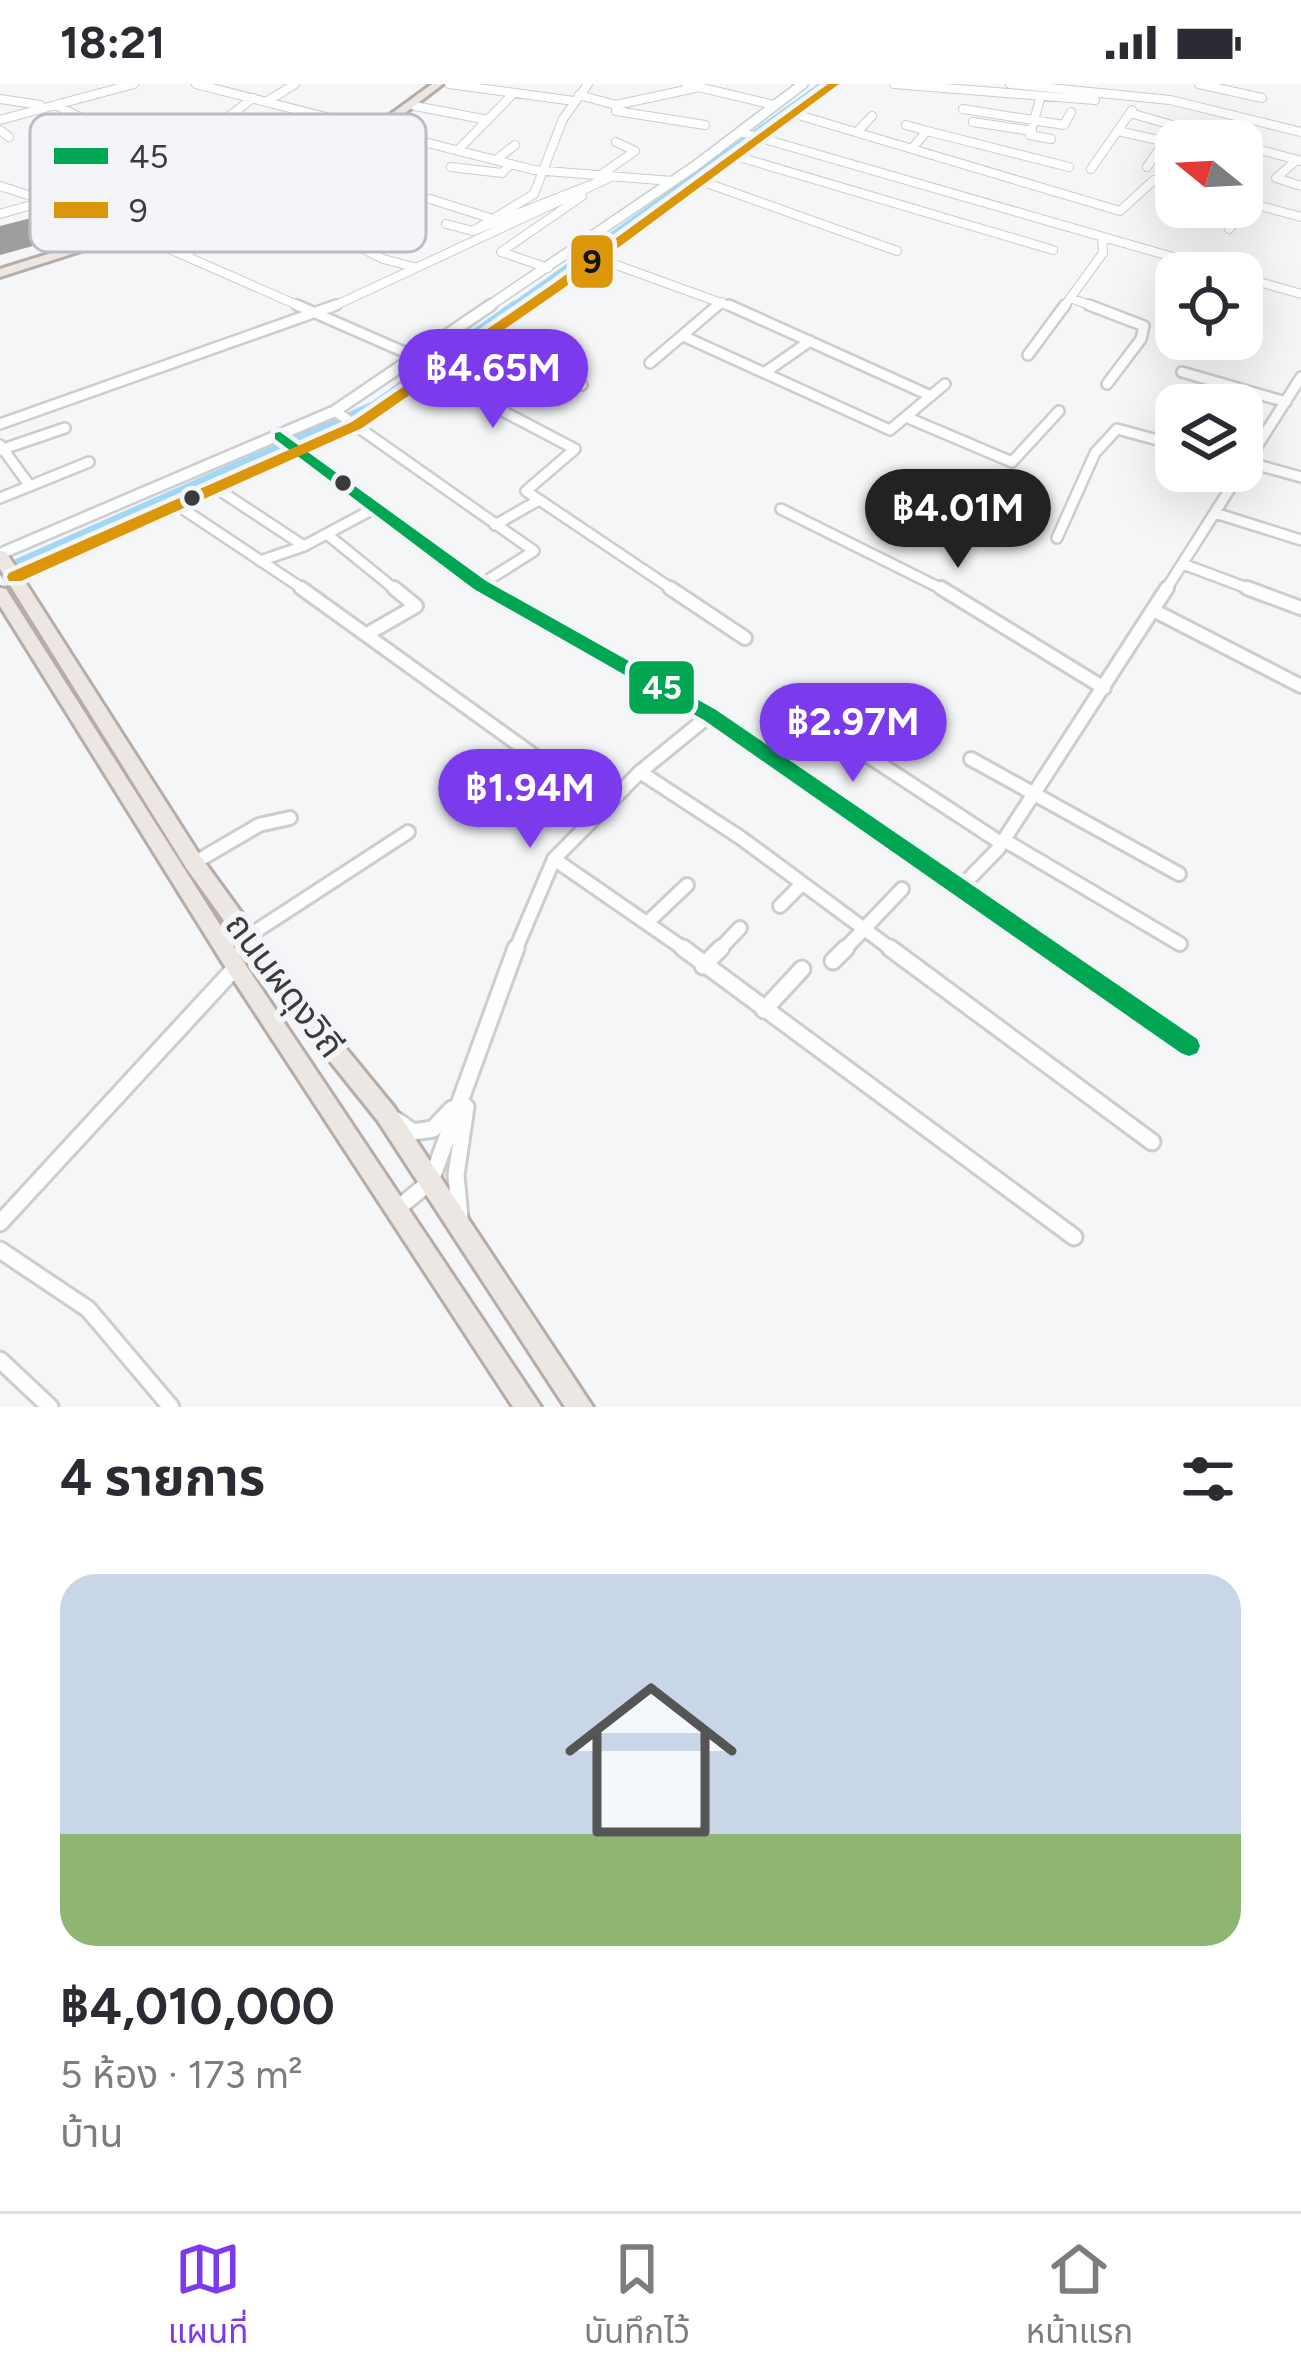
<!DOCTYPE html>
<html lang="th">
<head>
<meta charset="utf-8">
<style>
	:root { --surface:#fff; --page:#f2f2f3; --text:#2b2b33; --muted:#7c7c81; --line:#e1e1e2; --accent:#7c3aed }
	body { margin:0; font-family:Figtree,"Noto Sans Thai",sans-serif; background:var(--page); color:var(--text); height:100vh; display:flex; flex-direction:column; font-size:45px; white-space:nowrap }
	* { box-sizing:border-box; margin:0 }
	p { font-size:39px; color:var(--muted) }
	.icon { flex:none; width:66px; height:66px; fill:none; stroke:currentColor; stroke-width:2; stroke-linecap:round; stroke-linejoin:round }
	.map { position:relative; height:1323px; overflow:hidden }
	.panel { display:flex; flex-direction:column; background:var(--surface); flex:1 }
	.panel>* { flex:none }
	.needle { width:78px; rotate:288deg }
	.tools { position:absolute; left:1155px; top:36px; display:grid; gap:24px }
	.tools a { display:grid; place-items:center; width:108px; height:108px; border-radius:24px; background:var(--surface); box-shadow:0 12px 48px #0002; font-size:60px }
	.price { position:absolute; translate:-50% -102px; padding:0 27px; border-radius:42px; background:var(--accent); color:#fff; font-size:39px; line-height:78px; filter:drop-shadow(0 3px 6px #0008) }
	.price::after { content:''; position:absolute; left:50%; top:72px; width:36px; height:27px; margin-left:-18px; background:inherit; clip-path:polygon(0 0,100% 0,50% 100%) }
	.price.current { background:#222; color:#fff }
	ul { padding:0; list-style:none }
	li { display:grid; align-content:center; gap:24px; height:636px; padding:0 60px }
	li+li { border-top:3px solid var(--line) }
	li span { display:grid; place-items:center; height:372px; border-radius:36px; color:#555 }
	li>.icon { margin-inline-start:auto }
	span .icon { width:216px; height:216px; fill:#fffc; stroke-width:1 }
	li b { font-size:51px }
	h2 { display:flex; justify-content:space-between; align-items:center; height:144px; padding:0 60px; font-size:51px }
	.status { display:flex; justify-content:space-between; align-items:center; height:84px; padding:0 60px; background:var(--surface); direction:ltr }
	.status svg { height:33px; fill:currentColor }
	.dock { display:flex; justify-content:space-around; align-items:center; height:168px; border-top:3px solid var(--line); background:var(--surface); font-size:33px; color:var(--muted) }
	.dock a { display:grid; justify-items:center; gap:6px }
	.dock .current { color:var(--accent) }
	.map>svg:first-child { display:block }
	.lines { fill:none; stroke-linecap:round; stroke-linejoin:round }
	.canal-far1 { stroke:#a0d7f6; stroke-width:6 }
	.canal { stroke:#a0d7f6; stroke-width:9 }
	.building { fill:#9e9e9f }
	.minor-far3-casing { stroke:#cbcdce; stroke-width:10 }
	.minor-far2-casing { stroke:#cbcdce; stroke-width:14 }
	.minor-far1-casing { stroke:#cbcdce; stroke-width:18 }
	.minor-casing { stroke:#cbcdce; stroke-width:21 }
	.tertiary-far3-casing { stroke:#cbcdce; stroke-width:12 }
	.tertiary-far2-casing { stroke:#cbcdce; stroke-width:15 }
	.tertiary-far1-casing { stroke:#cbcdce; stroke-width:20 }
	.tertiary-casing { stroke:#cbcdce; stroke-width:24 }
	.primary-casing { stroke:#b8aca9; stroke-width:6 }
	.minor-far3 { stroke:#fdfefe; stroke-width:8 }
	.minor-far2 { stroke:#fdfefe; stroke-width:9 }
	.minor-far1 { stroke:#fdfefe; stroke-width:12 }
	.minor { stroke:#fdfefe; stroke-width:15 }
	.tertiary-far3 { stroke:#fdfefe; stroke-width:9 }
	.tertiary-far2 { stroke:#fdfefe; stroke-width:10 }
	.tertiary-far1 { stroke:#fdfefe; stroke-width:14 }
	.tertiary { stroke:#fdfefe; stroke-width:18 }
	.primary { fill:#ede7e4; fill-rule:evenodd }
	.bus-1-casing { stroke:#f3f5f9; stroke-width:9 }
	.bus-2-casing { stroke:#f3f5f9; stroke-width:9 }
	.bus-1 { fill:#00a651; fill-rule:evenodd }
	.bus-2 { fill:#db9609; fill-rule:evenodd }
	.bus-dot { fill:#3a3b3d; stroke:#f3f5f9; stroke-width:4.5 }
	.labels { text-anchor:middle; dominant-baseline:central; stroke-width:12; stroke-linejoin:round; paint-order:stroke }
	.street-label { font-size:36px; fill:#3a3b3d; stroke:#f3f5f9 }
	.key { fill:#f3f5f9; stroke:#bcbdc1; stroke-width:3 }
	.key-label { font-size:33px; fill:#3a3b3d }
	.line-badge { stroke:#f3f5f9; stroke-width:4.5 }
	.badge-label { font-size:33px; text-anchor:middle; font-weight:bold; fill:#fff }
	.pale-badge-label { font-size:33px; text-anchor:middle; font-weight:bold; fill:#111 }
</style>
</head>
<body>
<div class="status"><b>18:21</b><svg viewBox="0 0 49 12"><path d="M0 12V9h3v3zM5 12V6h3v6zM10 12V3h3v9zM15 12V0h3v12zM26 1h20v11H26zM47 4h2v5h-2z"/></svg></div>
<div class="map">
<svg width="1301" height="1323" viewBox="0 0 1301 1323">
	<rect width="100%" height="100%" fill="#f4f6f8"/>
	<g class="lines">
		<!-- canal-far1 -->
		<path class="canal-far1" d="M510 224 823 0"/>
		<!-- canal -->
		<path class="canal" d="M0 487 375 321 515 221"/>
	</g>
	<!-- building -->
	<path class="building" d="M35 133 51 157 0 171V142Z"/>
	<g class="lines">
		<defs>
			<path id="minor-far3" d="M196 0 534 86 672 97
				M449 0 574 17
				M686 0 774 21
				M894 0 1095 16
				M1010 0 1170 16 1301 48
				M1199 0 1262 14
				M579 11 616 21V27L705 41
				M0 15 40 21
				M1040 15 1030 51 1051 55
				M266 18 295 0
				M56 21 95 41 189 62
				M616 21 695 4
				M415 22 488 36
				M963 25 1064 41 1071 28
				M1130 29 1228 57
				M795 30 1120 127 1154 96
				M0 36 134 0
				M973 38 1032 47
				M906 41 927 47
				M0 46 9 53
				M859 46 872 32
				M1118 47 1176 60
				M740 48 1228 189
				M192 60 246 70
				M1242 61 1301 77
				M914 62 927 47 1069 83
				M458 66 514 9
				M99 71 131 49
				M739 73 1053 166
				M496 76 515 61
				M1297 76 1276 94 1301 102
				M353 81 374 93
				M451 83 502 89 511 80
				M1147 83 1164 58
				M1091 85 1132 26
				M599 92 635 67 616 58
				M704 98 897 167
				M0 102 94 132 304 224
				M309 103 334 124
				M430 115 493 135
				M275 120 383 175 414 183
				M0 130 130 93 186 65 253 14
				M363 135 385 148
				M446 140 473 147
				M1229 145 1253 120 1301 133
				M363 162 396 144
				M575 166 735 224
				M184 170 369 73 337 62
				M548 184 501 168 582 112
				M1242 193 1301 210
				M1073 215 1097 224
				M330 224 611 93 473 147 534 110 563 35 588 0
				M715 224 722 218
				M1063 224 1103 169 1102 153"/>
			<path id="minor-far2" d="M297 221 418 274
				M729 221 931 312
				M1089 221 1144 242 1141 255 1107 300
				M459 247 582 301
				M683 252 890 346 945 300
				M1028 271 1065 221
				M650 279 718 221
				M1182 288 1286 318
				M764 289 810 257
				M432 290 575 365 526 407 675 507
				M335 327 534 467 480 501
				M906 333 1012 378 1059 327
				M0 340 336 221
				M0 361 30 402
				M0 366 65 344
				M1243 377 1301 393
				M216 404 304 462 260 477
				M0 414 89 378
				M177 421 306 507
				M781 425 946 507
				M1215 429 1301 456
				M495 441 539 416
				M328 451 397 507
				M1057 454 1095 369 1117 345 1176 361
				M304 462 375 424
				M1183 480 1255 507
				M1165 507 1301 293"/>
			<path id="minor-far1" d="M301 504 604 722
				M670 504 745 554
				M941 504 1104 604
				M1247 504 1301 524
				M1153 526 1301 602
				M369 549 416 522 394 504
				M804 630 1001 759
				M971 675 1179 790
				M640 688 741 754 894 867
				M1004 756 1180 860
				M554 775 687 867
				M194 779 259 741 290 734
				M957 807 998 765 1167 504
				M780 822 802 800
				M648 838 687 801
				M247 853 408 748
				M515 867 554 775 640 688 710 631
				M718 867 740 844
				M843 867 902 805"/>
			<path id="minor" d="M683 864 1074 1153
				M890 864 1152 1058
				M833 877 846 864
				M703 882 721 864
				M764 926 802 885
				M396 1036 413 1048 433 1045 452 1025
				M397 1125 431 1097 516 864
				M460 1134 456 1091 466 1023
				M0 1139 236 883
				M0 1166 88 1225 171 1323
				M0 1276 50 1323"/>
			<path id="tertiary-far3" d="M486 224 695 82 803 0
				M527 224 834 0"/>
			<path id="tertiary-far2" d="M280 352 491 507
				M0 470 335 327 491 221
				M15 493 357 341 531 221"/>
			<path id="tertiary-far1" d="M485 504 710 631 1051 867"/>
			<path id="tertiary" d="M1047 864 1189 962"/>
			<path id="primary" d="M432 0H443L384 45 168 139 0 193V185L160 135 376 41Z
				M0 467 6 468 201 773 294 901 394 1023 593 1323H565L378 1037 280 915 187 785 0 485Z
				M0 504 6 505 243 877 541 1323H513L229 889 0 522Z"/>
		</defs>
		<!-- minor-far3 casing -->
		<use href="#minor-far3" class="minor-far3-casing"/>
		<!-- minor-far2 casing -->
		<use href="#minor-far2" class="minor-far2-casing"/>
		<!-- minor-far1 casing -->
		<use href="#minor-far1" class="minor-far1-casing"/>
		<!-- minor casing -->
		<use href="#minor" class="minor-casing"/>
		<!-- tertiary-far3 casing -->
		<use href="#tertiary-far3" class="tertiary-far3-casing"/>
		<!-- tertiary-far2 casing -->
		<use href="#tertiary-far2" class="tertiary-far2-casing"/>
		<!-- tertiary-far1 casing -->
		<use href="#tertiary-far1" class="tertiary-far1-casing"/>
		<!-- tertiary casing -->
		<use href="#tertiary" class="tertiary-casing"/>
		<!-- primary casing -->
		<use href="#primary" class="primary-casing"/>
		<!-- minor-far3 -->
		<use href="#minor-far3" class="minor-far3"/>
		<!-- minor-far2 -->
		<use href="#minor-far2" class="minor-far2"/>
		<!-- minor-far1 -->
		<use href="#minor-far1" class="minor-far1"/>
		<!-- minor -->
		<use href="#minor" class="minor"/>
		<!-- tertiary-far3 -->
		<use href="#tertiary-far3" class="tertiary-far3"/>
		<!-- tertiary-far2 -->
		<use href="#tertiary-far2" class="tertiary-far2"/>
		<!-- tertiary-far1 -->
		<use href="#tertiary-far1" class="tertiary-far1"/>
		<!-- tertiary -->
		<use href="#tertiary" class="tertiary"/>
		<!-- primary -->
		<use href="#primary" class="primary"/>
		<defs>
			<path id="bus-1" d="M280 348 486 497 716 626 1197 955 1200 962 1197 969 1189 972 1181 969 704 636 474 505 275 355V349Z"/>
			<path id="bus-2" d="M828 0H839L561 206 362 344 21 497H9L7 493 9 489 352 338 553 200Z"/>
		</defs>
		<!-- bus-1 casing -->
		<use href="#bus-1" class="bus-1-casing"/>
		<!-- bus-2 casing -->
		<use href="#bus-2" class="bus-2-casing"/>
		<!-- bus-1 -->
		<use href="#bus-1" class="bus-1"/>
		<!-- bus-2 -->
		<use href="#bus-2" class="bus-2"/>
	</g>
	<!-- markers -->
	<g class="bus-dot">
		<circle cx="343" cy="399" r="10"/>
		<circle cx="192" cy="414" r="10"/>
	</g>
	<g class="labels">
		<!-- street labels -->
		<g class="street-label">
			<text transform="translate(285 901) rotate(53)">ถนนผดุงวิถี</text>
		</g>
	</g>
	<!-- legend -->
	<rect x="30" y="30" width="396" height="138" rx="18" class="key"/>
	<rect x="54" y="64" width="54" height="16" fill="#00a651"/>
	<rect x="54" y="118" width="54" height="16" fill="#db9609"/>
	<g class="key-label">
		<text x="129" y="84">45</text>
		<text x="129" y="138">9</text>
	</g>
	<g class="line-badge">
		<rect x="569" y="149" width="46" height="57" rx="12" fill="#db9609"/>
		<rect x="627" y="575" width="69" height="57" rx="12" fill="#00a651"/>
	</g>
	<g class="badge-label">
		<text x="662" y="615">45</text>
	</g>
	<g class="pale-badge-label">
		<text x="592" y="189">9</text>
	</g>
</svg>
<div class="tools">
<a><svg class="needle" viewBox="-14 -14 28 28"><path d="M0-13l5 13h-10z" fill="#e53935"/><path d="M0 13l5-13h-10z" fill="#7c7c81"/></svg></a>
<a><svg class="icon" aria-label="locate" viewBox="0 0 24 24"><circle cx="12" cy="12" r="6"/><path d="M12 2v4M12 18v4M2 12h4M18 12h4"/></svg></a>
<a><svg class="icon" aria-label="layers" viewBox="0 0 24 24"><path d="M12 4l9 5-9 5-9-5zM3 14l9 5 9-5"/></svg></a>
</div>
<b class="price" style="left:493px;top:347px">฿4.65M</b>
<b class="price current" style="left:958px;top:487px">฿4.01M</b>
<b class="price" style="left:853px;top:701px">฿2.97M</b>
<b class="price" style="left:530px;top:767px">฿1.94M</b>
</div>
<section class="panel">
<h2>4 รายการ<svg class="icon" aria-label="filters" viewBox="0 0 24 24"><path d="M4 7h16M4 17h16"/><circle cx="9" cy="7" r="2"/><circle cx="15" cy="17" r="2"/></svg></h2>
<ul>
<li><span style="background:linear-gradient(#c9d6e8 70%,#8fb573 0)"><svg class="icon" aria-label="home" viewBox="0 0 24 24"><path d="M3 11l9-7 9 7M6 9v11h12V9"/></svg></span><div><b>฿4,010,000</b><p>5 ห้อง · 173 m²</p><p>บ้าน</p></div></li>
</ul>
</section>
<nav class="dock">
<a class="current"><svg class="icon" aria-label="map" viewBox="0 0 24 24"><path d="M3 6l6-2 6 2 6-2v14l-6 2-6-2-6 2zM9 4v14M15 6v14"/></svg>แผนที่</a>
<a><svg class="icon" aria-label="saved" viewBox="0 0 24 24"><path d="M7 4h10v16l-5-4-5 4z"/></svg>บันทึกไว้</a>
<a><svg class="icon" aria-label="home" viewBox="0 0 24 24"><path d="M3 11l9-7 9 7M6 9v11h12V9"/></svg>หน้าแรก</a>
</nav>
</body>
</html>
